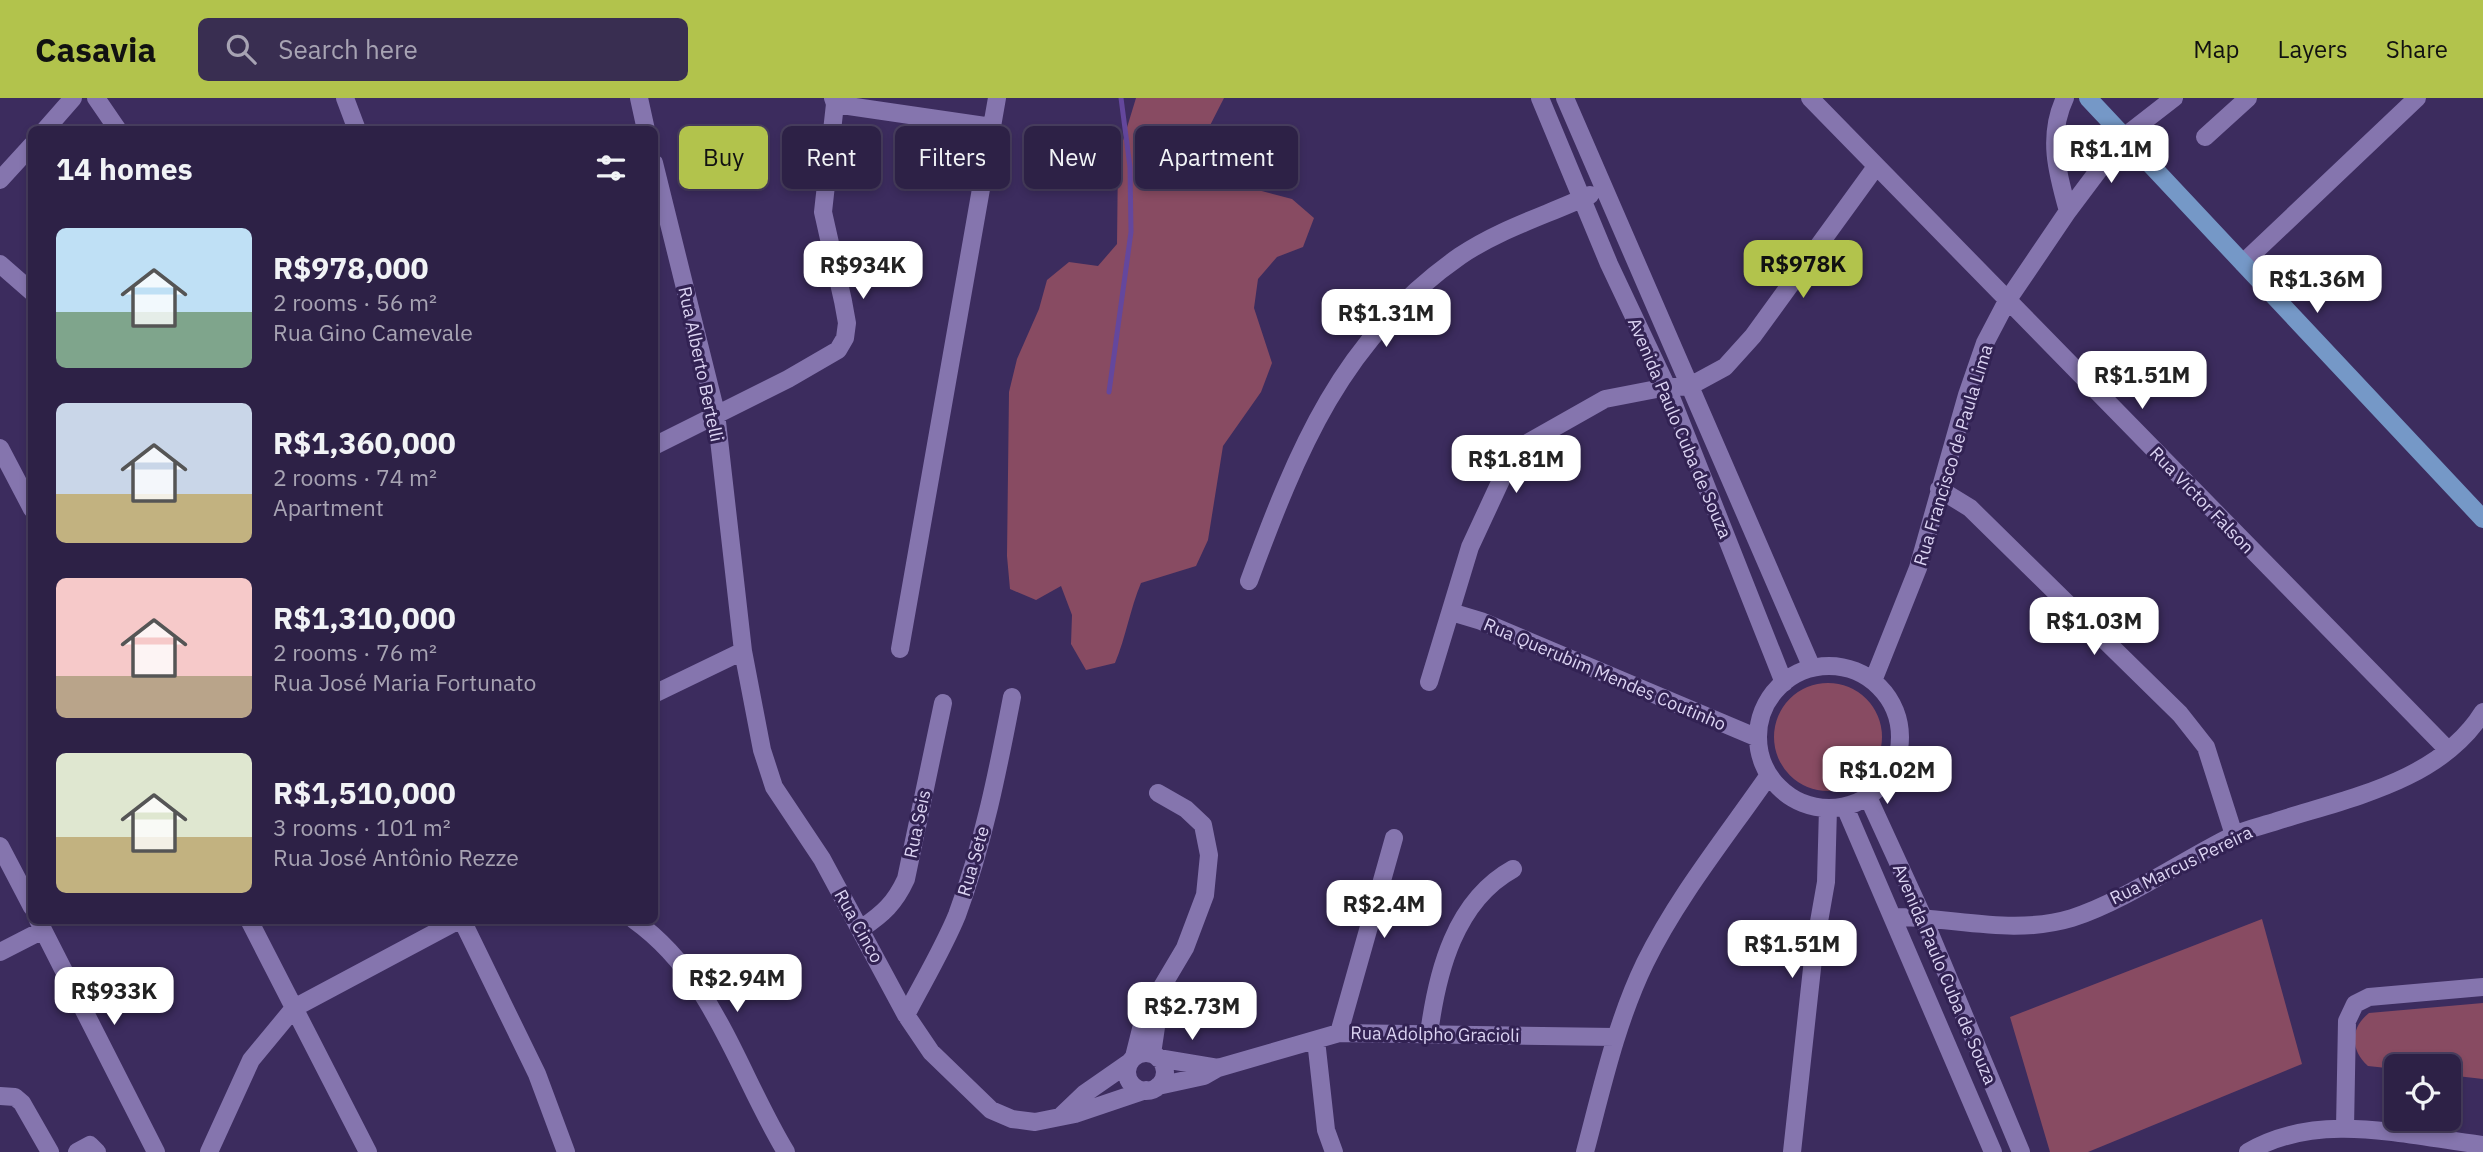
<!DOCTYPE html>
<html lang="en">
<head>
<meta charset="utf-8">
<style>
	:root { --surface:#2d2146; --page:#392e51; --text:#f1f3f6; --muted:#a7a3b3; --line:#483e5f; --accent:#b2c34c }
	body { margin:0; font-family:"IBM Plex Sans",sans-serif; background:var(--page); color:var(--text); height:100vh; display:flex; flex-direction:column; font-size:26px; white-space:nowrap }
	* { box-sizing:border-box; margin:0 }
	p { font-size:23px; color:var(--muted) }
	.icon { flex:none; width:38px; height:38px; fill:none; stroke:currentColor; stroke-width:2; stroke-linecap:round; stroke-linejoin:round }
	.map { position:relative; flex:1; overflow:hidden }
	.drawer { position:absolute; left:28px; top:28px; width:630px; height:798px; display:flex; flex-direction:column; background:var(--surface); border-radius:10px; box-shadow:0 4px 10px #0003,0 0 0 2px var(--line) }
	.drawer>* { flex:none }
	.hud { position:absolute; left:679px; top:28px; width:665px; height:63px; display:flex; gap:14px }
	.fabs { position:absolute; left:2384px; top:956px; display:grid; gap:14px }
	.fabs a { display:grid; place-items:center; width:77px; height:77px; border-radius:10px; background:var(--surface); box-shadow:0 4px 10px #0003,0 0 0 2px var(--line); font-size:35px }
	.price { position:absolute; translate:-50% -60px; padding:0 16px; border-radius:14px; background:#fff; color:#222; font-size:23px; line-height:46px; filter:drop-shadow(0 2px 4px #0008) }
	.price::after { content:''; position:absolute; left:50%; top:42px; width:21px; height:16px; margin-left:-10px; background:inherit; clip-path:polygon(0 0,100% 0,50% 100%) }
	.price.current { background:var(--accent); color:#111 }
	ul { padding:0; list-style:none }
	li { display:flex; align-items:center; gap:21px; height:175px; padding:0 28px }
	li span { display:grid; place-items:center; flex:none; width:196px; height:140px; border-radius:10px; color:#555 }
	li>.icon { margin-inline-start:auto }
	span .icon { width:84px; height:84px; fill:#fffc; stroke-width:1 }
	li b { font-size:30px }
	h2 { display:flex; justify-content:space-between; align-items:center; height:84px; padding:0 28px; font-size:30px }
	.chip { padding:0 24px; border-radius:10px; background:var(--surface); box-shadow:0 4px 10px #0003,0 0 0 2px var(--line); font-size:24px; line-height:63px }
	.chip.current { background:var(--accent); color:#111 }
	header { display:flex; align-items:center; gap:42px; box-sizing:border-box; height:98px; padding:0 35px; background:var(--accent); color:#111 }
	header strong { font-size:33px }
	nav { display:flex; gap:38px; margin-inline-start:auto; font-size:24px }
	.search { width:490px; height:63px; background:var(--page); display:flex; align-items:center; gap:18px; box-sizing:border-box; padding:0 24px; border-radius:10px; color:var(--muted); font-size:26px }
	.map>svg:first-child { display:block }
	.green { fill:#884b62 }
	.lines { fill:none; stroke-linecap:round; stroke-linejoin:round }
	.stream { stroke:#64479d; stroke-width:5 }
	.minor { stroke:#8575ae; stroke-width:18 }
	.major { stroke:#7598c7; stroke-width:18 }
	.labels { text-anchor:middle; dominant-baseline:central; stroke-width:6; stroke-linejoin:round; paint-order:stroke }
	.street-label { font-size:18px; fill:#dcd4f3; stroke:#322253 }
</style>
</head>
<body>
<header>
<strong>Casavia</strong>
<div class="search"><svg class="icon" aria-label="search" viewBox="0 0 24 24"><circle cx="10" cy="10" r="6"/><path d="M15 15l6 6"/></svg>Search here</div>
<nav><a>Map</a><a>Layers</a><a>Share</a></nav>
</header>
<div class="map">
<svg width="2483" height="1054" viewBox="0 0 2483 1054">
	<rect width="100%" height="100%" fill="#3c2c5e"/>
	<!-- green -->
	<path class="green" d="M1136 0H1224L1199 49 1205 78 1292 101 1314 120 1303 149 1277 159 1258 181 1254 210 1272 265 1261 294 1223 348 1208 442 1196 468 1141 485C1130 511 1126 539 1115 565L1086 572 1071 546 1072 517 1061 488 1036 502 1010 491 1007 458 1009 294 1017 261 1039 211 1047 182 1069 164 1098 168 1117 146 1118 59Z
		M1774 639a54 54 0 1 1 108 0a54 54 0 1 1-108 0Z
		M2262 821 2302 966 2088 1054H2050L2010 919Z
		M2483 905V981L2448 977V968H2396V971L2368 968C2350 952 2350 930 2369 915Z"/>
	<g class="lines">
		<!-- stream -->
		<path class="stream" d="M1109 294 1131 134 1130 69 1121 0"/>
		<!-- minor -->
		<path class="minor" d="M96 0 118 32
			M345 0 357 32
			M639 0 646 32
			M1540 0 1609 166 1667 289 1784 585
			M1565 0 1812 570
			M1810 0 2448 652
			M2065 0C2047 38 2057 74 2068 113
			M835 6 992 29
			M45 32 73 0
			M2205 39 2248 0
			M654 65 716 315 743 553 762 652 774 689 822 761 906 917 931 954 991 1012 1012 1021 1035 1024 1075 1016 1146 992
			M0 82 32 47
			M2243 165 2417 0
			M0 166 32 194
			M654 348 788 281 838 252 845 240 847 225 843 203 823 114 835 6 833 0
			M0 350 32 411
			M1939 391 1970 410 2180 616 2206 649 2234 737
			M1249 483C1297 353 1342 240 1460 158 1500 131 1547 117 1590 97
			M1451 514 1481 523 1758 640
			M900 551 997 0
			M1758 639a71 71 0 1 1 142 0a71 71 0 1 1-142 0Z
			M1873 583 1918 470 1967 297 1985 245 2007 203 2068 113 2107 61 2125 38 2174 0
			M1429 584 1470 449 1502 380 1529 344 1605 301 1667 289 1690 288 1725 269 1753 238 1875 70
			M654 596 743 553
			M1868 699 1923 819 2021 1054
			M1845 709 1993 1054
			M0 748 32 809
			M1893 819C1954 819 2012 838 2072 820 2123 804 2183 762 2232 738 2246 731 2262 728 2277 723 2349 700 2440 683 2483 614
			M38 822 156 1054
			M249 822 368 1054
			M462 822 537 976 566 1054
			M634 822C714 879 738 975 786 1054
			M862 830C883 816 895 805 906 781L943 605
			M0 854 43 832
			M906 917C923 884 943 851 957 817 983 747 998 672 1012 599
			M1339 935 1394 740
			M1429 936C1437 874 1455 803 1513 771
			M1316 942 1326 1032 1334 1054
			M1127 974a19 19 0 1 1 38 0a19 19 0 1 1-38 0Z
			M1152 956 1160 902
			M1134 959 1144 919 1185 850 1205 797 1209 757 1203 727 1186 711 1158 695
			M1158 960 1218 970
			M1158 988 1204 978 1218 970 1339 935 1615 939
			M0 998 15 999 22 1005 50 1054
			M1062 1017 1084 996 1130 964
			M2345 1030 2347 923 2355 906 2369 899 2483 889
			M77 1054 90 1047 97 1054
			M209 1054 251 962 294 910 459 822
			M1585 1054C1602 990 1616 925 1645 865 1678 798 1726 739 1769 677
			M1792 1054 1814 852 1826 784 1828 710
			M2248 1054C2319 1012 2407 1038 2483 1047"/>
		<!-- major -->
		<path class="major" d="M2088 0 2483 421"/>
	</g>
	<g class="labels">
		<!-- street labels -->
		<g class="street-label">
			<text transform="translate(701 266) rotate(78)">Rua Alberto Bertelli</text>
			<text transform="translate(1680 330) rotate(67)">Avenida Paulo Cuba de Souza</text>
			<text transform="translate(1953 357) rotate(-73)">Rua Francisco de Paula Lima</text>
			<text transform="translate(2202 402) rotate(46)">Rua Victor Falson</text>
			<text transform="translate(1605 576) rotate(23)">Rua Querubim Mendes Coutinho</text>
			<text transform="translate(917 726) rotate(-78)">Rua Seis</text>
			<text transform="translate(973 763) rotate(-74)">Rua Sete</text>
			<text transform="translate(2181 767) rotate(-26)">Rua Marcus Pereira</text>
			<text transform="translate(859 828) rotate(61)">Rua Cinco</text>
			<text transform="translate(1945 876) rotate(67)">Avenida Paulo Cuba de Souza</text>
			<text transform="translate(1435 936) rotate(1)">Rua Adolpho Gracioli</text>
		</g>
	</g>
</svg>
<div class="fabs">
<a><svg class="icon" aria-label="locate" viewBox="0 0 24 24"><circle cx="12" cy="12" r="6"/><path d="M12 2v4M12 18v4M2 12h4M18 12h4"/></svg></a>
</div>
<b class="price" style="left:2111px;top:87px">R$1.1M</b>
<b class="price current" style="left:1803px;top:202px">R$978K</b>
<b class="price" style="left:863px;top:203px">R$934K</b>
<b class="price" style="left:2317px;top:217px">R$1.36M</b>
<b class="price" style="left:1386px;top:251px">R$1.31M</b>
<b class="price" style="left:2142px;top:313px">R$1.51M</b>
<b class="price" style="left:1516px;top:397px">R$1.81M</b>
<b class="price" style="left:2094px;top:559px">R$1.03M</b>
<b class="price" style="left:1887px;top:708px">R$1.02M</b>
<b class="price" style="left:1384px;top:842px">R$2.4M</b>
<b class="price" style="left:1792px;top:882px">R$1.51M</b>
<b class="price" style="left:737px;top:916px">R$2.94M</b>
<b class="price" style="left:114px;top:929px">R$933K</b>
<b class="price" style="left:1192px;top:944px">R$2.73M</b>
<div class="hud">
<a class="chip current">Buy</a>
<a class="chip">Rent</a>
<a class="chip">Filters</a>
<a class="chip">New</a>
<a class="chip">Apartment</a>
</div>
<section class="drawer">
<h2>14 homes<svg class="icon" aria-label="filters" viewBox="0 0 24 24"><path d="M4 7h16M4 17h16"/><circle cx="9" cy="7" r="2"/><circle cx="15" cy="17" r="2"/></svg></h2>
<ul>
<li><span style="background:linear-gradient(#bfe0f5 60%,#7fa58c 0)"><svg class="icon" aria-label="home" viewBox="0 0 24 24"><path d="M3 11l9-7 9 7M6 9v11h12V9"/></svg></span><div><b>R$978,000</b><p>2 rooms · 56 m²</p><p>Rua Gino Camevale</p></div></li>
<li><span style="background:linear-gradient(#c9d6e8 65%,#c2b280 0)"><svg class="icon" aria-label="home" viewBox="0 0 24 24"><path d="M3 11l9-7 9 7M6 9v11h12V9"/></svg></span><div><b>R$1,360,000</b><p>2 rooms · 74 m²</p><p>Apartment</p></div></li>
<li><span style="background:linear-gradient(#f6c9c9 70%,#b9a48a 0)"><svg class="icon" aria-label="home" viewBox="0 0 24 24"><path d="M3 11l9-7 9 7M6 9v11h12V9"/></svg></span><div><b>R$1,310,000</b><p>2 rooms · 76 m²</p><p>Rua José Maria Fortunato</p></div></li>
<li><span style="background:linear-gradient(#dfe7d0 60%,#c2b280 0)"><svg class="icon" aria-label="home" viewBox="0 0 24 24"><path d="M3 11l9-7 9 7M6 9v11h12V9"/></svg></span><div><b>R$1,510,000</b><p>3 rooms · 101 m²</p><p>Rua José Antônio Rezze</p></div></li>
</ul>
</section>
</div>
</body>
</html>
